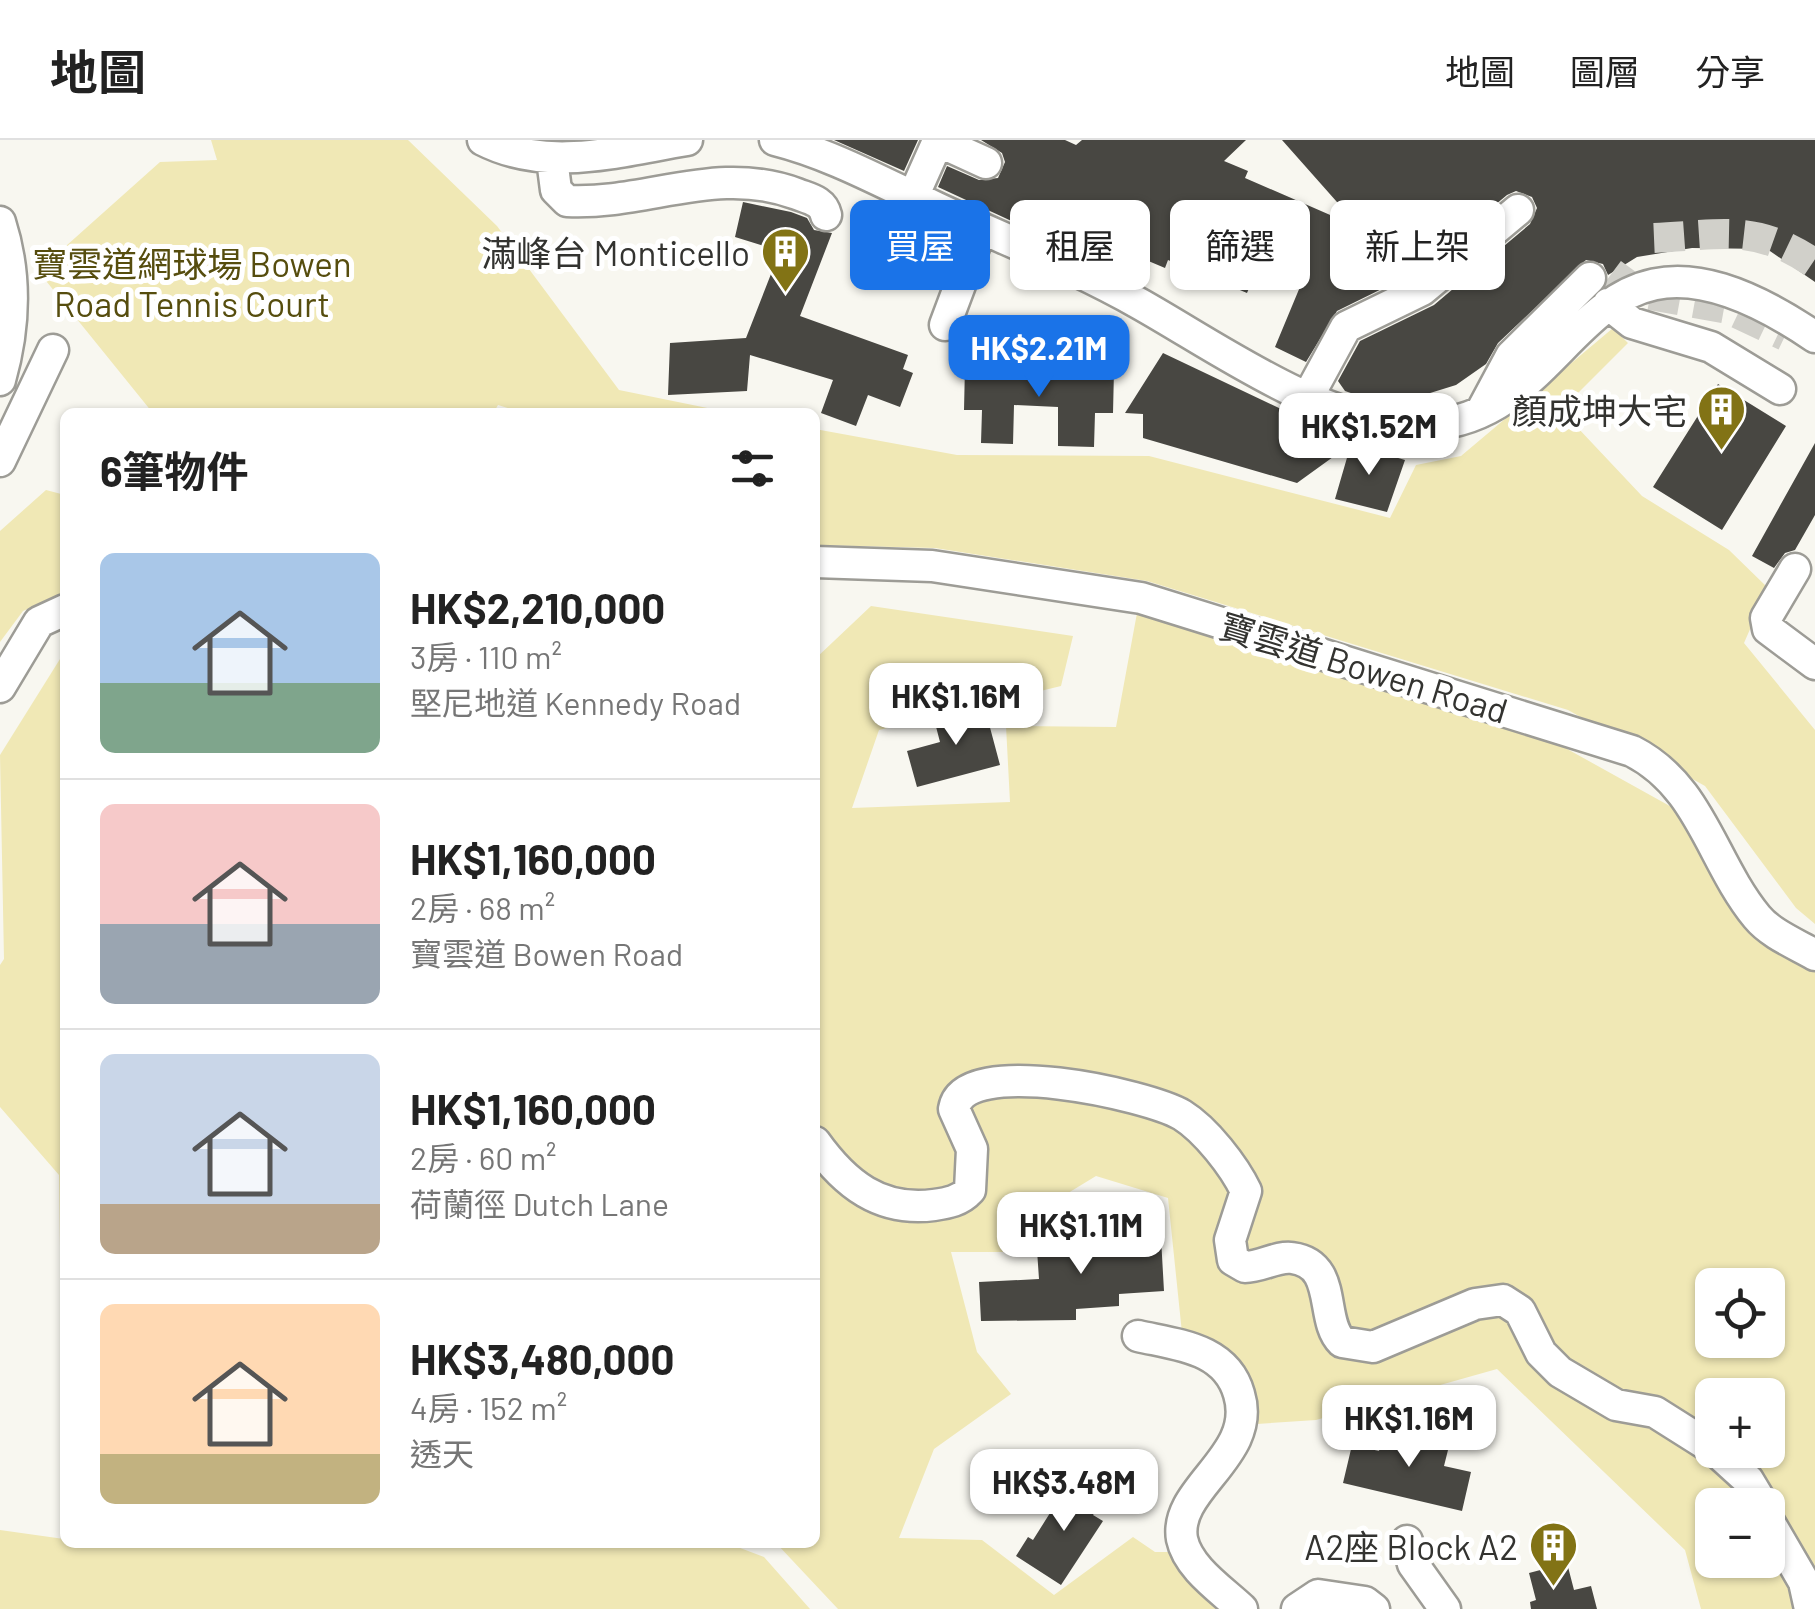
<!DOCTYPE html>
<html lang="zh-TW">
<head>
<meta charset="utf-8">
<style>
	:root { --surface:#fff; --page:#f2f2f2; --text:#222; --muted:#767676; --line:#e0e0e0; --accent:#1a73e8 }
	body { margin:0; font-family:Barlow,"Noto Sans TC",sans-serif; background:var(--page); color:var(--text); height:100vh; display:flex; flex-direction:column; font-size:38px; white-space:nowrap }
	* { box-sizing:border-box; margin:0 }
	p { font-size:32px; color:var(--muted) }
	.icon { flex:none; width:55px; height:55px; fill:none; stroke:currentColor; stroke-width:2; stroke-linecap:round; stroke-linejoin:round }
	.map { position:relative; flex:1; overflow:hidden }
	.details { position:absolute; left:60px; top:268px; width:760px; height:1140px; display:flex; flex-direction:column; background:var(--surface); border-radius:15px; box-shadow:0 2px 8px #0004 }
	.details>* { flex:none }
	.top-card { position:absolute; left:850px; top:60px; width:815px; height:90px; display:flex; gap:20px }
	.fabs { position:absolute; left:1695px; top:1128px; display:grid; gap:20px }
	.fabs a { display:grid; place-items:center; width:90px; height:90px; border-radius:15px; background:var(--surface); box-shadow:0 2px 8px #0004; font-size:50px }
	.price { position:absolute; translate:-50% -85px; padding:0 22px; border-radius:20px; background:#fff; color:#222; font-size:32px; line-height:65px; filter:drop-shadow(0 2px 5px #0008) }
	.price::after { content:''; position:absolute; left:50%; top:60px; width:30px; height:22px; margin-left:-15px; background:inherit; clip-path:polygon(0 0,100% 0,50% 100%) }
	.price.on { background:var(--accent); color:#fff }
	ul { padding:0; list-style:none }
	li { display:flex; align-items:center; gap:30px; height:250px; padding:0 40px }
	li+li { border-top:2px solid var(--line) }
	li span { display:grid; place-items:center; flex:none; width:280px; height:200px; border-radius:15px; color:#555 }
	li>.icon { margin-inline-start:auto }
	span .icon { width:120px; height:120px; fill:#fffc; stroke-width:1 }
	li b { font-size:42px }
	h2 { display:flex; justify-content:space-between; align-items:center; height:120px; padding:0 40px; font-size:42px }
	.tag { padding:0 35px; border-radius:15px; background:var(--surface); box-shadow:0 2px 8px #0004; font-size:35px; line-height:90px }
	.tag.on { background:var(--accent); color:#fff }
	header { display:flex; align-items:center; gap:60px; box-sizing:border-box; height:140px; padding:0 50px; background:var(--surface); border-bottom:2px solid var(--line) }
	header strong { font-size:48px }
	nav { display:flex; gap:55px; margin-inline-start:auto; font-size:35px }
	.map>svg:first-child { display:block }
	.green { fill:#f0e8b5; fill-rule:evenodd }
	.building { fill:#484742 }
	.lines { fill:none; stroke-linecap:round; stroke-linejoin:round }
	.minor-tunnel { stroke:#d1d0ca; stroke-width:30; stroke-dasharray:30 15; stroke-linecap:butt }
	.minor-casing { stroke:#9d9c96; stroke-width:35 }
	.minor { stroke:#fff; stroke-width:30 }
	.labels { text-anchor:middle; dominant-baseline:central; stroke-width:10; stroke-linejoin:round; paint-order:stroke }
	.poi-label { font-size:35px; fill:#333330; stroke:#fff; text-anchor:end }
	.park-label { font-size:35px; fill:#564d0e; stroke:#fff }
	.street-label { font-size:35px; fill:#333330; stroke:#fff }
</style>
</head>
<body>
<header>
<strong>地圖</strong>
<nav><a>地圖</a><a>圖層</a><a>分享</a></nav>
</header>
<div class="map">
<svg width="1815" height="1469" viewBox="0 0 1815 1469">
	<rect width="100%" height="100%" fill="#f8f7f0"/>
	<!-- green -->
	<path class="green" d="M211 0H408L497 86 619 250 727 272H521L498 265 494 272H152L38 131 160 22 217 20Z
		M1613 188 1628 203 1561 270 1642 356 1729 410 1768 448 1744 503 1815 590V784L1796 768 1705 646 1568 570 1147 441 935 408 815 405V289L957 315 1149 316 1390 378 1416 325 1461 316Z
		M46 350 65 355V452L23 471 0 502V391Z
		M871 466 1073 496 1061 546 879 590 852 668 1010 662 1006 586 1116 587 1137 473 1551 600 1677 670 1766 789 1815 831V1469H1701L1685 1410 1497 1229 1316 1280 1257 1284 1230 1221 1182 1193 1168 1058 1096 1036 1027 1078 1025 1112H951L977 1212 1011 1254 934 1309 899 1398 982 1400 1054 1455 1133 1397 1155 1412H1176L1223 1469H838L776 1403 815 1402V519ZM1712 1145H1768V1200H1712ZM1712 1255H1768V1310H1712ZM1712 1365H1768V1420H1712Z
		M65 511V1402L727 1403 764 1417 810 1469H0V1390L64 1399 59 1035 0 967V825L4 819 0 615Z"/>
	<!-- building -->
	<path class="building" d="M834 0H918L904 31Z
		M981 0H1065L1076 5 1082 0H1246L1224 21 1248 31 1245 38 1360 88 1282 0H1815V142L1767 109 1692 108 1637 117 1608 135 1603 124 1586 120 1498 203 1486 224 1456 245 1414 258 1368 259 1345 251 1338 241 1360 201 1434 165 1530 84 1537 68 1532 57 1516 51 1507 55 1412 134 1337 171 1306 222 1275 207 1307 130 1283 67 1247 153 1168 120 1165 128 1127 112 1118 130 938 47 947 26 979 40 998 38 1005 22 1002 13Z
		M743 62 791 72 807 78 814 90 832 93 800 176 908 215 903 229 913 233 900 267 868 255 856 286 821 273 833 240 750 215 747 251 668 255 670 203 746 198 780 111 735 97Z
		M1163 213 1336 295 1334 299 1351 304 1297 343 1143 298V274L1125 273Z
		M965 226 1114 230 1113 273H1095L1094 307 1058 306V267L1014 265 1013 304 981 303 982 270H964Z
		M1718 244 1786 286 1722 390 1653 347Z
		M1815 303V375L1795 410 1785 413 1774 428 1752 416Z
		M1351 304 1405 320 1387 372 1335 359Z
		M984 565 1000 625 917 647 907 611 940 602 934 579Z
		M1160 1080 1164 1151 1119 1154V1166L1076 1169V1180L981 1181 979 1142 1039 1139 1037 1110 1081 1108 1080 1097 1125 1095V1082Z
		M1406 1291 1429 1296 1448 1310 1444 1326 1471 1332 1462 1371 1343 1343 1352 1305 1379 1311 1383 1294Z
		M1084 1342 1106 1356 1093 1375 1103 1381 1061 1445 1016 1416 1028 1397 1033 1400 1067 1346 1078 1353Z
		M1567 1423 1574 1450 1591 1446 1597 1469H1531L1530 1462 1536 1460 1529 1433Z"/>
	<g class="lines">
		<!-- minor-tunnel -->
		<path class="minor-tunnel" d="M1654 98C1723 95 1755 83 1815 124
			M1612 133 1639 153 1728 169 1785 196"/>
		<defs>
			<path id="minor" d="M483 0C548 33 619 11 687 0
				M775 0C831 14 883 43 935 67 1003 99 1075 127 1140 164 1218 208 1316 279 1407 285 1589 297 1569 30 1815 197
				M552 19 556 50 567 61C647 65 717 24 797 54 810 59 823 61 826 75
				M913 57 938 1 986 23
				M0 82C17 135 15 187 0 240
				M1608 164 1632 183 1711 207 1780 249
				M945 185 981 89
				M1309 255 1346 187 1422 150 1518 70
				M1481 272 1511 216 1590 138
				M0 321 53 210
				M815 422 932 426 1141 458 1632 611C1701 646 1711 721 1757 777 1771 794 1796 804 1815 815
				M1795 429 1766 478 1768 489 1815 524
				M0 547 39 482 65 470
				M815 1002C845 1044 880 1072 934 1065 948 1063 960 1061 970 1050L972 1009 954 969C963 913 1148 955 1182 975 1206 990 1234 1026 1246 1051L1230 1100 1233 1120 1245 1127C1261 1127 1277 1116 1292 1118 1339 1124 1319 1180 1342 1202L1373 1207 1475 1164 1503 1160 1520 1171 1541 1213 1560 1232 1616 1265 1655 1272 1712 1308
				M1138 1196C1178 1205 1226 1208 1239 1254 1258 1316 1173 1348 1182 1399 1188 1428 1222 1450 1242 1469
				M1715 1310 1748 1340 1763 1365
				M1768 1380 1804 1442 1810 1469
				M1407 1401 1413 1424 1445 1469
				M1297 1469 1318 1455 1365 1462 1374 1469"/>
		</defs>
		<!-- minor casing -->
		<use href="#minor" class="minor-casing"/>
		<!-- minor -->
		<use href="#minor" class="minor"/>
	</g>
	<!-- icons -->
	<defs>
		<symbol id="building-pin" viewBox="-11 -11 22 30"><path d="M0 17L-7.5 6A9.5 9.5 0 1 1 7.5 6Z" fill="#827315" stroke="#fff"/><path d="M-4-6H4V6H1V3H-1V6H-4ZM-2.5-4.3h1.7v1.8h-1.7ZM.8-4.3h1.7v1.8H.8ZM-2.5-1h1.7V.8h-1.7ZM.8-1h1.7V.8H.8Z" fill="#fff"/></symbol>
	</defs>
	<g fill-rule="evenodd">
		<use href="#building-pin" x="758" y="84" width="55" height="75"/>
		<use href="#building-pin" x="1694" y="242" width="55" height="75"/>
		<use href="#building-pin" x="1526" y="1378" width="55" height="75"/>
	</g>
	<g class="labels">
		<!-- poi labels -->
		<g class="poi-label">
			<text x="750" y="112">滿峰台 Monticello</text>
			<text x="1687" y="270">顏成坤大宅</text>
			<text x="1518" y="1406">A2座 Block A2</text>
		</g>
		<!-- park labels -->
		<g class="park-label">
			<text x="192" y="123">寶雲道網球場 Bowen<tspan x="192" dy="40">Road Tennis Court</tspan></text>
		</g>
		<!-- street labels -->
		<g class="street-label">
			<text transform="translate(1364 527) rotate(17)">寶雲道 Bowen Road</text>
		</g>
	</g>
</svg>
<div class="fabs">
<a><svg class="icon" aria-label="locate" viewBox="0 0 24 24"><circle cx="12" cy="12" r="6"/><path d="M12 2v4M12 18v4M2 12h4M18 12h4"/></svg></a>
<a>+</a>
<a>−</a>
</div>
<b class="price on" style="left:1039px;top:260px">HK$2.21M</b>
<b class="price" style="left:1369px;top:338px">HK$1.52M</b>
<b class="price" style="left:956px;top:608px">HK$1.16M</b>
<b class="price" style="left:1081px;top:1137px">HK$1.11M</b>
<b class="price" style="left:1409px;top:1330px">HK$1.16M</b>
<b class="price" style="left:1064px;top:1394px">HK$3.48M</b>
<div class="top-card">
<a class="tag on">買屋</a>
<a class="tag">租屋</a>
<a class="tag">篩選</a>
<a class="tag">新上架</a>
</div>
<section class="details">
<h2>6筆物件<svg class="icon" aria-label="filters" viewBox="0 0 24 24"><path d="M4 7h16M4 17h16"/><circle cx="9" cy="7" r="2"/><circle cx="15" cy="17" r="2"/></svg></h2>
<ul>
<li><span style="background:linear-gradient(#a9c7e8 65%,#7fa58c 0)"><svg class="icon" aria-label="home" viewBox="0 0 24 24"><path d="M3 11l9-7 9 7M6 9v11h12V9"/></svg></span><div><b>HK$2,210,000</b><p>3房 · 110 m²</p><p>堅尼地道 Kennedy Road</p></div></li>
<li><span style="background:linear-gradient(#f6c9c9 60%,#9aa5b1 0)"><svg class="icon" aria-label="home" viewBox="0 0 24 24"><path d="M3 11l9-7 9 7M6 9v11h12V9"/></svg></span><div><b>HK$1,160,000</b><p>2房 · 68 m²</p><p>寶雲道 Bowen Road</p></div></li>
<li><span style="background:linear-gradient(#c9d6e8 75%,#b9a48a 0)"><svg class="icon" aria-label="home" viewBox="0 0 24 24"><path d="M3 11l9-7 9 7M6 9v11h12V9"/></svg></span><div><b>HK$1,160,000</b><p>2房 · 60 m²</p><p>荷蘭徑 Dutch Lane</p></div></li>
<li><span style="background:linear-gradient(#ffd9b3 75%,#c2b280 0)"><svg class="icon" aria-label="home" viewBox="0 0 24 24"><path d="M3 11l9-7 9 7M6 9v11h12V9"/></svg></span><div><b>HK$3,480,000</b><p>4房 · 152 m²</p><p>透天</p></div></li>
</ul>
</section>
</div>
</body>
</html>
